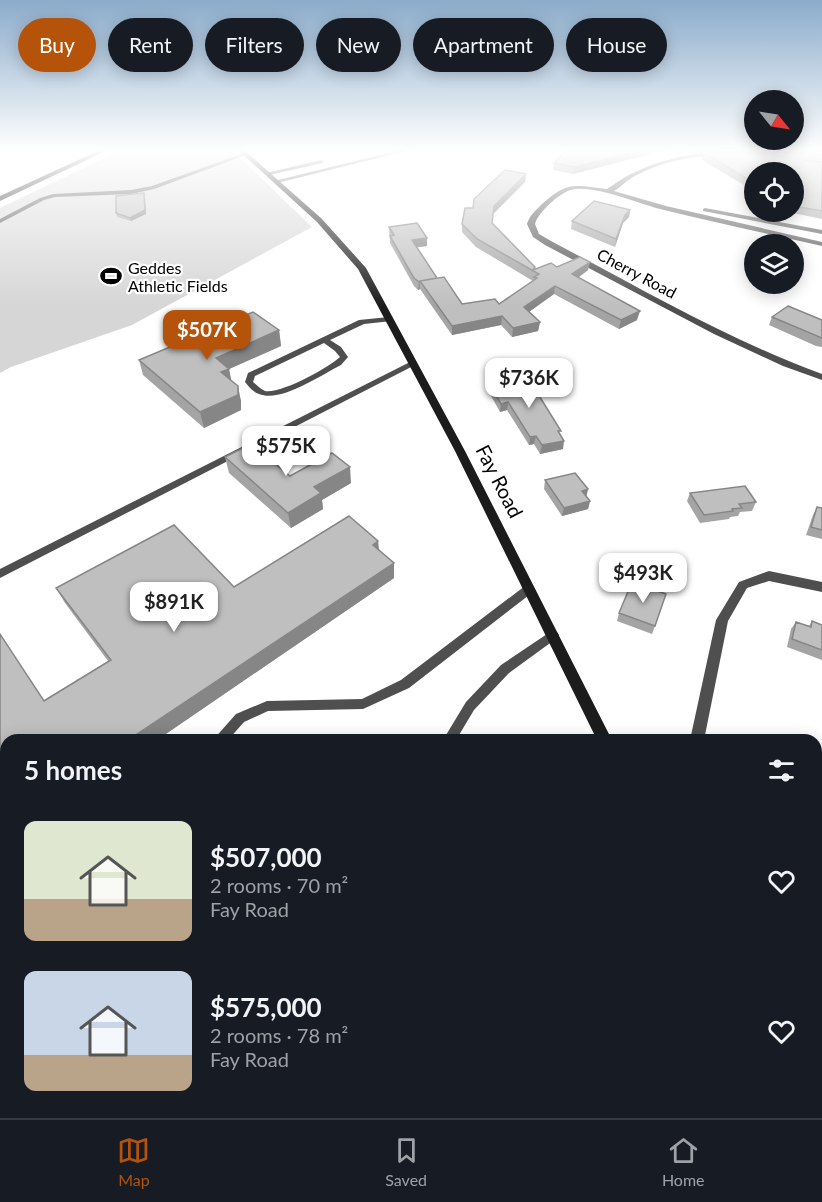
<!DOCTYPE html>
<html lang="en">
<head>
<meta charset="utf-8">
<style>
	:root { --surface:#171b24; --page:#20242c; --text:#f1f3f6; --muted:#9ea1a6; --line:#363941; --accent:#b45309 }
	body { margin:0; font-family:Lato,sans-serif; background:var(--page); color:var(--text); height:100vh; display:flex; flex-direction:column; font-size:22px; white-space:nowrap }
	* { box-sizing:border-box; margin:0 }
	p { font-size:20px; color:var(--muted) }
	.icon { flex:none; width:33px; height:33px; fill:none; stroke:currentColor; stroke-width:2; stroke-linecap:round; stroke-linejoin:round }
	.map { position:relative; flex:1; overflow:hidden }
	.sheet { position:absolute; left:0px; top:734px; width:822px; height:386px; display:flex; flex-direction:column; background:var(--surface); border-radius:18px 18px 0 0; box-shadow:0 3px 15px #0003 }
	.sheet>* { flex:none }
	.banner { position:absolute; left:18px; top:18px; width:786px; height:54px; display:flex; gap:12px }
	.needle { width:39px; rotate:120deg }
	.buttons { position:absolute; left:744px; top:90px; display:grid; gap:12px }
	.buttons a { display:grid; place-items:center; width:60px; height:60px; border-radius:50%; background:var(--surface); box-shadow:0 3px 15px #0003; font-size:30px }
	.price { position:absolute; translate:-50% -51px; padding:0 14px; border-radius:12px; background:#fff; color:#222; font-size:20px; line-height:39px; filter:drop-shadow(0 2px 3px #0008) }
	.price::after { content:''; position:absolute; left:50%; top:36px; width:18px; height:14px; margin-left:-9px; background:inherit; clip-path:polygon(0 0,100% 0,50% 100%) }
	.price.active { background:var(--accent); color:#fff }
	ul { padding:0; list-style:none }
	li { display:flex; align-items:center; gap:18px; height:150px; padding:0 24px }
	li span { display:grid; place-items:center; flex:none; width:168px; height:120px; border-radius:12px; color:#555 }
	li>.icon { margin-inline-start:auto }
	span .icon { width:72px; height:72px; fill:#fffc; stroke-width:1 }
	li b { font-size:26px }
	h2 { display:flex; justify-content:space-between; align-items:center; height:72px; padding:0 24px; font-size:26px }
	.pill { padding:0 21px; border-radius:27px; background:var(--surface); box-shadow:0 3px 15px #0003; font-size:21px; line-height:54px }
	.pill.active { background:var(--accent); color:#fff }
	.menu { display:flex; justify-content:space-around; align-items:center; height:84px; border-top:2px solid var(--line); background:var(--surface); font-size:16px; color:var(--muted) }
	.menu a { display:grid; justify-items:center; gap:3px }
	.menu .active { color:var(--accent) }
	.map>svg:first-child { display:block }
	.green { fill:#d6d6d6 }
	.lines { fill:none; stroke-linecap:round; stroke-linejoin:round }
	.lane { fill:#4f4f4f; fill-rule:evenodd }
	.street { fill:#4f4f4f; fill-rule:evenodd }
	.secondary { fill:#1c1c1c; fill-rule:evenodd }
	.wall { fill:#a4a4a4 }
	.shaded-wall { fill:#868686 }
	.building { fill:#bfbfbf; stroke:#868686; stroke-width:1.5 }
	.labels { text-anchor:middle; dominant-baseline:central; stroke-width:4.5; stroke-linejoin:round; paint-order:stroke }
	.far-poi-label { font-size:16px; fill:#000; stroke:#fff; text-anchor:start }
	.far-street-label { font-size:16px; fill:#000; stroke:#fff }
	.street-label { font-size:20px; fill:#000; stroke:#fff }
</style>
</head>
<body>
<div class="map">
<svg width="822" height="1118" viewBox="0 0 822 1118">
	<rect width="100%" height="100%" fill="#fff"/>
	<!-- green -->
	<path class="green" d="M121 150H232L312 227 132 325 11 367 0 373V208Z"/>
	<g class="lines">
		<!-- lane -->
		<path class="lane" d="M244 153 249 154 154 189 131 194 55 197 44 200 0 223V219L40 198 53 194 131 190 152 186Z
			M389 317 393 319 392 321 364 324 330 340 341 347 348 357 341 365C321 375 281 403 259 394 253 392 249 387 245 382L248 373 359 320ZM324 343 335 351 340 357C328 368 281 394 265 391 260 389 257 385 253 382L255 376Z
			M410 362H413L417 364 0 578V569Z
			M529 585 533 586 534 589 533 592 409 688 363 709 268 711 244 722 228 740H213L236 714 267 701 362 699 401 680 525 586Z
			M553 630 557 632 559 635 557 638 509 673 474 710 456 740H443L466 702 501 665Z
			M216 1113H238L236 1118H214Z
			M305 1113H323V1118H305Z
			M529 1113H547L546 1118H528Z"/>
		<!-- street -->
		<path class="street" d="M400 150H410L277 183 274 181Z
			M712 151H744L763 155 760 157C718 152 671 156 633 177 626 181 621 187 614 191L666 206 822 242V246C769 234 717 223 664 210 638 204 602 187 575 189 562 190 538 212 535 224L539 234 551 241C640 288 727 339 822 374V380L783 366 714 334 545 245 533 237 527 224C530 215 535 211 541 205 567 181 574 185 607 189 615 184 622 178 631 174 656 161 684 155 712 151Z
			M321 160 323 161V163L269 175 266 173Z
			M705 208 822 230V234L703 211V209Z
			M769 571 822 582V592L769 581 747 588 728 621 704 740H690L716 620 739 582Z
			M816 954 822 957V975L816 972Z"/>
		<!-- secondary -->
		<path class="secondary" d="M100 150H108L0 201V196Z
			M238 150H244L322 219 366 268 465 451 612 740H597L455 451 358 269 317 222Z
			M770 1113H790L792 1118H772Z"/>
	</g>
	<!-- wall -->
	<path class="wall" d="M666 150 573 174 553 170 554 163Z
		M729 150H822V161Z
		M704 153 822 162V219L788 212H794V172H754V191L702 160Z
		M526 174 525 182 493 214 492 223 535 267V269L557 267 588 270 578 278 637 320 619 329 554 294 529 312 540 322 538 331 512 337 501 325 452 335 420 289 418 290 414 286 390 243 389 227 427 238V246L417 247 437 278 462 304H499L533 281 476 247 462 232V224Z
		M145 197 146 214 131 221 117 217 116 213Z
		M630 210 629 217 623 223 615 247 571 229 572 221Z
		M772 317 822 320V347L816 346 769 325Z
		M279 330 281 346 229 369 231 381 241 401V410L204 428 143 375 139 360Z
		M504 377 560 435 563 449 540 454 534 444 529 445 507 410 500 412 490 394 491 386 503 384Z
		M225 457 290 476 351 483 322 500 323 509 291 528 229 473Z
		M545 480 588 489 586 496 590 501 588 509 562 516 544 489Z
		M690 493 756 502 752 511 740 512 738 516 730 517 729 519 700 523 687 501Z
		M817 507 822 508V539L806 535 813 515Z
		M378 541 379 550 394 578 157 740H6L44 700 108 661 65 603 56 588 234 587Z
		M619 613 655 626 652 634 617 621Z
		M812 621 822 625V660L787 647 791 629 796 622 809 626Z
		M816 760 821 798 822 799V872L816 869Z"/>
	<!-- shaded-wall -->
	<path class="shaded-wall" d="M642 150H666L573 174 574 167Z
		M692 150H728L691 153Z
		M526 174 525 182 493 214 494 206Z
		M144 193 146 214 131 221 130 218Z
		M630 210 629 217 623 223 615 247 616 239 625 215Z
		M427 238V246L412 248V240Z
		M590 262 588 270 570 283 572 274Z
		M419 282H420V289L418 290Z
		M555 286 554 294 523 316 524 307Z
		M640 311 637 320 619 329 621 320Z
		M502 316 501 325 452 335V326Z
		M540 322 538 331 512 337 513 328Z
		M279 330 281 346 229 369 232 384 224 388 216 358Z
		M238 386 241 401V410L204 428 200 412Z
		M508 402 507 410 500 412 501 404Z
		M536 436 534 444 529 445 530 437Z
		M564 441 563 449 540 454 542 445Z
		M350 467 351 483 322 500 323 509 291 528 288 513 314 487Z
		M588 489 586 498 582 491Z
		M590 501 588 509 562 516 564 508Z
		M378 541 379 556 373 545Z
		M394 563V578L157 740H128Z
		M121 1113H137L132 1118H116Z"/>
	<!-- building -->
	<path class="building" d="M566 150H642L574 167 554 163Z
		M788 150H822V154Z
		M704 153H752L822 162V211L794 206V172H754V183Z
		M505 170 526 174 494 206 492 223 535 267 533 270 551 263 557 267 580 257 590 262 572 274 640 311 621 320 555 286 524 307 540 322 513 328 502 316 452 326 420 281 444 277 462 304 495 299 499 304 537 278 534 277 539 274 477 239 462 224 465 208H473L474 199Z
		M144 193 145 210 130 218 116 213V196Z
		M594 201 630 210 625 215 616 239 572 221Z
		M417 223 427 238 412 240 437 278 420 281H421L419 282 414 278 390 236 394 235 389 227Z
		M788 306 822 320V338L772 317Z
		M253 312 279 330 216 358 229 369 221 372 238 386V395L200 412 139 360Z
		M522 374 527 382 530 381 561 431H558L564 441 542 445 536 436 530 437 508 402 501 404 491 386 508 384 504 377Z
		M251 444 290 476 332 453 350 467 314 487 321 493 288 513 225 457Z
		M575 473 588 489 582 491 590 501 564 508 545 480Z
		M745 486 756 502 739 504 742 508 732 509 733 511 704 515 690 493Z
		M817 507 822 508V530L811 527Z
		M349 516 378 541 373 545 394 563 128 740H6V878L0 866V634L44 701 111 660 56 588 174 525 234 587Z
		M632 582 666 594 655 626 619 613Z
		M812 621 822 625V650L792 639 796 622 811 627Z
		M817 759 822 761V794L821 798 822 799V852L816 849Z
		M6 886V1113H121L116 1118H0V890Z"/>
	<!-- sky -->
	<linearGradient id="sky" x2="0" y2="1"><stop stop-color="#8aabca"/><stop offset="0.49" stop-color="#fff"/><stop offset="1" stop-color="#fff" stop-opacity="0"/></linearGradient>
	<rect width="822" height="306" fill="url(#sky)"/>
	<!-- icons -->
	<defs>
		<symbol id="stadium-bare" viewBox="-9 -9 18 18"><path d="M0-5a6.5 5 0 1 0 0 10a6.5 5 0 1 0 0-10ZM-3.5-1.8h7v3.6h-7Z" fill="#000" stroke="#fff" stroke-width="2.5" paint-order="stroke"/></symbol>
	</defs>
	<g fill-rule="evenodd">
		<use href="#stadium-bare" x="96" y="261" width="30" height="30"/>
	</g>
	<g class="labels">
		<!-- far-poi labels -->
		<g class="far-poi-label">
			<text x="128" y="267">Geddes<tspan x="128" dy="18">Athletic Fields</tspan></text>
		</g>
		<!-- far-street labels -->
		<g class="far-street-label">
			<text transform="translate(637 273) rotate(28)">Cherry Road</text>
		</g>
		<!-- street labels -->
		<g class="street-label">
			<text transform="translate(500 481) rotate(63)">Fay Road</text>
		</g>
	</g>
</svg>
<div class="buttons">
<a><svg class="needle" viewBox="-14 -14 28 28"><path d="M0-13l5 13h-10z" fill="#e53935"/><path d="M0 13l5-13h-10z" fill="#9ea1a6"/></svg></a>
<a><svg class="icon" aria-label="locate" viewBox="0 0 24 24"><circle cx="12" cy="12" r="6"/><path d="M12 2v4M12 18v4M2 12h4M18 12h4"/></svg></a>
<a><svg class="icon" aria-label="layers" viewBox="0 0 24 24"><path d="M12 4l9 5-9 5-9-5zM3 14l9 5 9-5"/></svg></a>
</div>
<b class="price active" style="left:207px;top:361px">$507K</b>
<b class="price" style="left:529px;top:409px">$736K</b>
<b class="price" style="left:286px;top:477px">$575K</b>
<b class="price" style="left:643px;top:604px">$493K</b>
<b class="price" style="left:174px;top:633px">$891K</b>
<div class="banner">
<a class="pill active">Buy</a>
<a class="pill">Rent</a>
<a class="pill">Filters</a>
<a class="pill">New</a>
<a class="pill">Apartment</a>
<a class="pill">House</a>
</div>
<section class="sheet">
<h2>5 homes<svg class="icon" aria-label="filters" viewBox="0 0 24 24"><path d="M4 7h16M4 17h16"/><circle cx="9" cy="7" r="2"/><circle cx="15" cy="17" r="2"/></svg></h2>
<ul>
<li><span style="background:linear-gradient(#dfe7d0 65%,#b9a48a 0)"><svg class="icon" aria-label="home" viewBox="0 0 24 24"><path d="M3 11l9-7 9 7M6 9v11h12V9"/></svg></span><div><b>$507,000</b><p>2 rooms · 70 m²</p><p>Fay Road</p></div><svg class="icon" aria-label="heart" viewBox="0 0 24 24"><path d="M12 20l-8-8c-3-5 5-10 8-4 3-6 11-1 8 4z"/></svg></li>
<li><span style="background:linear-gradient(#c9d6e8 70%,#b9a48a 0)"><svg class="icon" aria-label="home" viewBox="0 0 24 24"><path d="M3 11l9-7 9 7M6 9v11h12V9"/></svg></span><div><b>$575,000</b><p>2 rooms · 78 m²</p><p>Fay Road</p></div><svg class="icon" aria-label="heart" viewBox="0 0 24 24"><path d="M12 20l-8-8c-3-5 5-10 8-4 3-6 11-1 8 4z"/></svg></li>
</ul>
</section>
</div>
<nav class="menu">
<a class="active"><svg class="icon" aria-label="map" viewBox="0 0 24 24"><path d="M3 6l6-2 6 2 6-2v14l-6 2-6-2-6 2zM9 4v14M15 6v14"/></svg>Map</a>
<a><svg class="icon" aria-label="saved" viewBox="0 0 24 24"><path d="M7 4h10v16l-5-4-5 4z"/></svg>Saved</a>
<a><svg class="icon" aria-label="home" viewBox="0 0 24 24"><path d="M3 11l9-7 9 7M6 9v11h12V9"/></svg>Home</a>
</nav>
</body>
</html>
